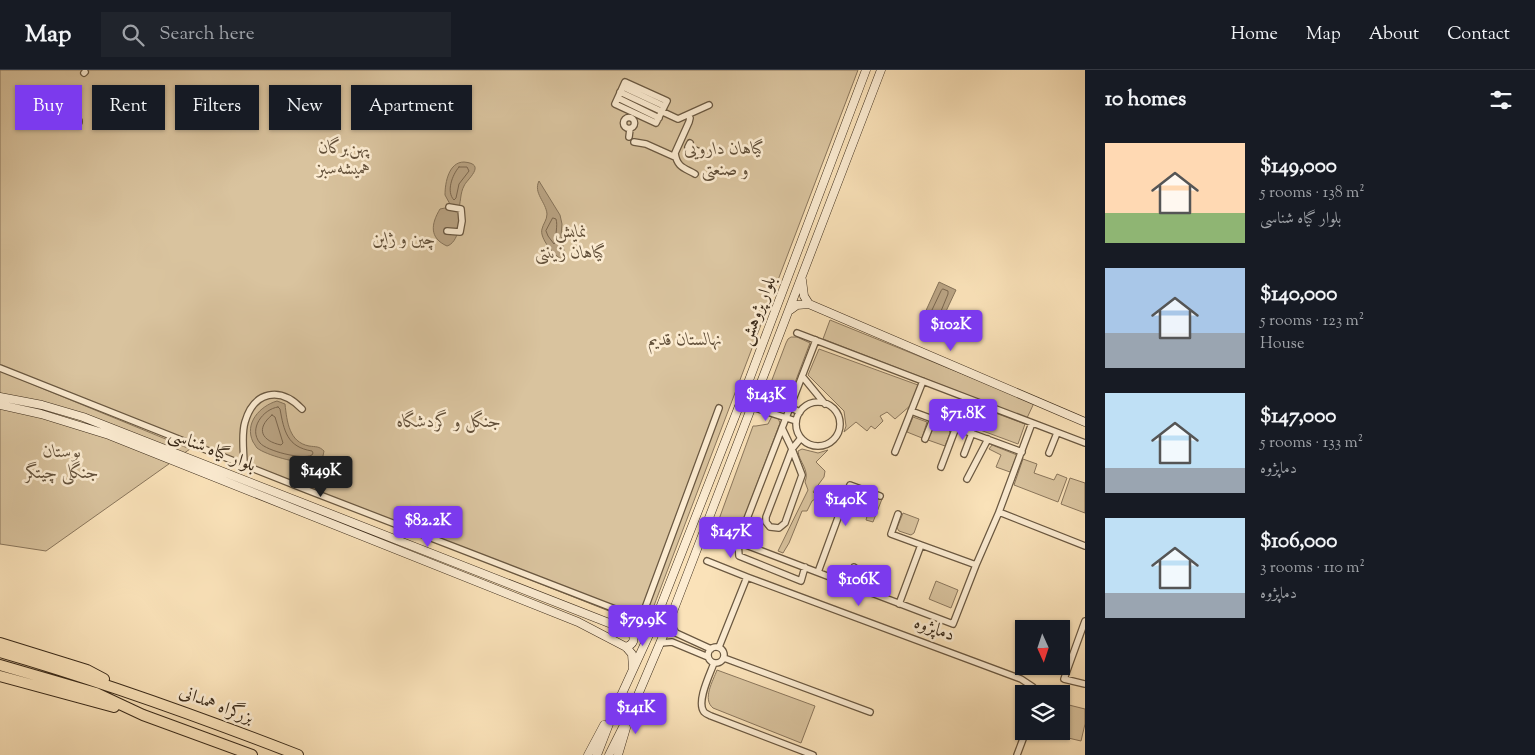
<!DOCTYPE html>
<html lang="en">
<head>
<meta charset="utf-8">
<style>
	:root { --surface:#171b24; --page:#20242c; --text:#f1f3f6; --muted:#9ea1a6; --line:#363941; --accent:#7c3aed }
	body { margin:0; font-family:"Sorts Mill Goudy",Amiri,serif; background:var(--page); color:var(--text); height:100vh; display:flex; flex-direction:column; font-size:19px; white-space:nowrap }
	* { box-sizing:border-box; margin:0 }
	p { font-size:16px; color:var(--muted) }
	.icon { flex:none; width:28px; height:28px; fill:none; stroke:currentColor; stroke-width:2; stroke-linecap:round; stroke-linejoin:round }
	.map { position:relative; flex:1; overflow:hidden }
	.panel { display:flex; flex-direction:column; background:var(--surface); width:450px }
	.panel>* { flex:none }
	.banner { position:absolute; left:15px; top:15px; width:475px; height:45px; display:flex; gap:10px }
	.needle { width:32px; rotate:177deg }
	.controls { position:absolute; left:1015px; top:550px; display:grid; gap:10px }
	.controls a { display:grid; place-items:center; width:55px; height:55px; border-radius:0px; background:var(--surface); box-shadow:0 1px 4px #0004; font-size:25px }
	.price { position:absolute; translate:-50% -42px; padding:0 11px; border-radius:5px; background:var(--accent); color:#fff; font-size:16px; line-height:32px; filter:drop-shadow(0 1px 2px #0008) }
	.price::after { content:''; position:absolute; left:50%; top:30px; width:15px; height:11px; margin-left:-8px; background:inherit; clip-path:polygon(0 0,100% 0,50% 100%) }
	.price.on { background:#222; color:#fff }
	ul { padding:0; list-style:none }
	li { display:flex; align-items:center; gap:15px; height:125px; padding:0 20px }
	li span { display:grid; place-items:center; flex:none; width:140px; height:100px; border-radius:0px; color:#555 }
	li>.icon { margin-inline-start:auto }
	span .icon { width:60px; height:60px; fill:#fffc; stroke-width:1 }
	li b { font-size:21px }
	h2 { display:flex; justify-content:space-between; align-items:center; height:60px; padding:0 20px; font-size:21px }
	.pill { padding:0 18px; border-radius:0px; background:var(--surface); box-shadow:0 1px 4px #0004; font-size:18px; line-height:45px }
	.pill.on { background:var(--accent); color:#fff }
	header { display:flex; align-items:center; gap:30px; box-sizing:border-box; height:70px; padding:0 25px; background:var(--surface); border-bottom:1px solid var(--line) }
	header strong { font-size:24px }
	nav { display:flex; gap:28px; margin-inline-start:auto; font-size:18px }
	.search { width:350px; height:45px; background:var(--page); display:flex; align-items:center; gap:12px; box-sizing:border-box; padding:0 18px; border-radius:0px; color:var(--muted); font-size:19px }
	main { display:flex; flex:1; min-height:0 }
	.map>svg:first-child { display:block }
	.green { fill:#d9c39e; stroke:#8a765c }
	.water { fill:#b9a383; stroke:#867359 }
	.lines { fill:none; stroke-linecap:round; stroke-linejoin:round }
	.shore { stroke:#7a664e; stroke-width:1 }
	.street-casing { stroke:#6a5841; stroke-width:8 }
	.secondary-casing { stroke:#3a2a19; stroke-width:9 }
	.highway-casing { stroke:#3a2a19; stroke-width:12 }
	.street { stroke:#fcecd2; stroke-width:5.5 }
	.secondary { stroke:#fcecd2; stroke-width:8 }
	.highway { stroke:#fae2b9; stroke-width:10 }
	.labels { text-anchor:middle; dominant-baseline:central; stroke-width:5; stroke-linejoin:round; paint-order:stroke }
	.park-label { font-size:18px; font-style:italic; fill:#62503a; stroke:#fcecd2 }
	.street-label { font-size:18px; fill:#3a2a19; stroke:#fcecd2 }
</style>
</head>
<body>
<header>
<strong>Map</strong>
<div class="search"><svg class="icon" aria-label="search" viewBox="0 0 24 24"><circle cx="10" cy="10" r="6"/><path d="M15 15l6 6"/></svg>Search here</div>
<nav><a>Home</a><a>Map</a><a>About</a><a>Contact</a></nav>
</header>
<main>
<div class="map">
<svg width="1085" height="685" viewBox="0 0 1085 685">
	<rect width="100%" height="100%" fill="#fae2b9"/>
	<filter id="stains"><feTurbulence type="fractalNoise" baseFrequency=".004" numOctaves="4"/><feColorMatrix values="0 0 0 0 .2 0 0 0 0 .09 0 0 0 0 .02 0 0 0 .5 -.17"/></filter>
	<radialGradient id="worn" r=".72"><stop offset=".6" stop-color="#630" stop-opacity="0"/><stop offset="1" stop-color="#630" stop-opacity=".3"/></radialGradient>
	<!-- green -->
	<path class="green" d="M0 0H858L647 554 624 547 0 299Z
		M830 250 1034 333 1027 348 823 269Z
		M791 267H797L810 273 788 331 785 332 779 329 780 326 770 319V315L786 273 788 269Z
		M819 279 918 315 911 335 895 349 887 342 880 346 883 351 875 359 871 356 867 361 856 352 844 362 846 356 844 341 808 305Z
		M0 301 190 379 46 481 0 474Z
		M971 334 1025 354 1018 374 964 354Z
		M772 346 778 348 780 353 741 456 737 463C728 468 717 464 718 452L753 356H756L768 354Z
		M913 347 927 352 922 368 907 362Z
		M936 355 949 360 950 363 945 376 928 370 934 356Z
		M992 375 1017 385 1010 402 996 397 1001 385 989 379Z
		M802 379 818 383 828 380 816 392 825 401 824 407 813 422 818 427 812 431 807 441H802L789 473 783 483 778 481 808 420 805 412C810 400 799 392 798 381Z
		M1023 389 1037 394 1034 403 1054 410 1057 404 1067 408 1058 432 1014 415Z
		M1070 408 1085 413V443L1061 434Z
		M852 419 882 429 873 452 866 450 869 439 848 431Z
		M903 443 919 449 914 463 911 465 899 461 897 458Z
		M936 511 958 520 951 538 929 529Z
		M717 600 815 636 801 673 713 638C702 629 713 611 717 600Z
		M1061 633 1085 639V654L1081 671 1047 663 1048 661H1061Z"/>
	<!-- water -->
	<path class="water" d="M464 92C488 94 466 110 464 116 460 123 461 133 458 141 462 151 458 173 447 176 429 168 431 154 440 139L445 138 449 139 451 136 445 125C445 112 449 92 464 92Z
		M539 111 560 145 562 154 561 166 564 181 562 183 565 186 563 190C555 187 539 168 542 159 543 154 547 150 547 144 546 132 533 123 539 111Z
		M939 212 956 220 940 254 923 247Z
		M277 331 285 334C287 352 289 372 309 376 316 377 319 376 324 381L323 386C319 388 314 391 309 392 298 394 266 385 257 378 256 377 254 373 253 372 244 353 260 336 277 331Z"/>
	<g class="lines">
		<!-- shore -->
		<path class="shore" d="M459 97H467L469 101 459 114 456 128 454 130C446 122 452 105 459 97Z
			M553 148 556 149C558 156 555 164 556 171L554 174 548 166 546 161Z
			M943 219 948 221V224L939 246 936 247 932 245 931 242 941 221Z
			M278 337 280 339C284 361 287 377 312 381L313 383 312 385C302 390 267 381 260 373 248 359 263 339 278 337Z
			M272 345 275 347 283 373 281 375C262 371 255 359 272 345Z"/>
		<defs>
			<path id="street" d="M84 3 85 2
				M625 12 667 31 656 53 615 34Z
				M623 17 664 36
				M620 22 678 49 709 35
				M618 28 659 48
				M41 31 43 29
				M688 45 690 48 689 52 675 83C677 98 685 98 695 104
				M623.5 53a5.5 5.5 0 1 1 11 0a5.5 5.5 0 1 1-11 0Z
				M79 51V52
				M113 54 115 55
				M629 67 630 59
				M634 72 646 74 675 87
				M690 73 688 77 702 83
				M688 82 695 85
				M447 161 460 162 462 151 461 139 449 137
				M797 263 1085 373
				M816 270 738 472 953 554 976 495 999 442 1085 476
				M0 298 307 420 641 549 719 338
				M802 306 825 334
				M760 317 789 337 800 342
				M796 354a22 22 0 1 1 44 0a22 22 0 1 1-44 0Z
				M752 337 796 351
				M911 341 1022 382
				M782 358 792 379 801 368
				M925 369 933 349
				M792 379 802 405 785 453 779 458 770 457 766 452V447Z
				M895 382 923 311
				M1049 383 1057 363
				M964 384 972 363
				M244 395C244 382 241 365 245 352 254 321 280 316 302 339
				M941 397 967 328
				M967 409 988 369
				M843 433 866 440
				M999 442 1032 353
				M898 444 891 464 921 475 899 534
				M738 472 739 486 801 511 805 497
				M921 475 976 495
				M707 491 747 507
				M818 502 850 415 880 426
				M848 514 854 497
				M1085 551 1064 609 1085 614
				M669 552 676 563 711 579
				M661 573 672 572 708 587
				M708 585a8 8 0 1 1 16 0a8 8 0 1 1-16 0Z
				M719 577 747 507 1021 609 1033 617 1035 624
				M724 588 870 642
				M714 593C710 604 696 632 704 642 706 644 709 645 711 646L813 685
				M1017 685 1026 661"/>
			<path id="secondary" d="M802 210 804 226 809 234
				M790 240 797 235 809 234 1085 352
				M0 327 42 335 83 347 632 562 643 563 653 557
				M0 335 41 344 109 365 578 552 626 577 632 584 633 598
				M626 577C634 574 635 570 632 562
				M588 685 604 655
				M597 685 614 641 653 556 743 326 866 0
				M609 685 632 639 669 552 881 0
				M618 685 626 658"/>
			<path id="highway" d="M0 573 87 600 104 609
				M0 582C101 611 200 647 298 685
				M0 595 96 623 143 645 252 685
				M0 606 114 637"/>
		</defs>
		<!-- street casing -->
		<use href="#street" class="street-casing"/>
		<!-- secondary casing -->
		<use href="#secondary" class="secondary-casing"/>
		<!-- highway casing -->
		<use href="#highway" class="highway-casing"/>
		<!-- street -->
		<use href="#street" class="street"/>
		<!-- secondary -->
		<use href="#secondary" class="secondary"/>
		<!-- highway -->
		<use href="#highway" class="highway"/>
	</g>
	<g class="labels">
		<!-- park labels -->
		<g class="park-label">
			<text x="344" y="79">پهن‌برگان<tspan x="344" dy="21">همیشه‌سبز</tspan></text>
			<text x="725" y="80">گیاهان دارویی<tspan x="725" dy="21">و صنعتی</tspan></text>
			<text x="571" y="163">نمایش<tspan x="571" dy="21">گیاهان زینتی</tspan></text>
			<text x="404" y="170">چین و ژاپن</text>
			<text x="685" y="271">نهالستان قدیم</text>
			<text x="449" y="353">جنگل و گردشگاه</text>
			<text x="62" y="383">بوستان<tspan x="62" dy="21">جنگلی چیتگر</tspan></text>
		</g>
		<!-- street labels -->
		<g class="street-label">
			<text transform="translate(759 241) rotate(-69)">بلوار پژوهش</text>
			<text transform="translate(212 381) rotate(21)">بلوار گیاه شناسی</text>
			<text transform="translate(934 560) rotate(20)">دماپژوه</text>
			<text transform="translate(216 636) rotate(21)">بزرگراه همدانی</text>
		</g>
	</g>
	<rect width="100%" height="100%" filter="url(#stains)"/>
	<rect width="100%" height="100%" fill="url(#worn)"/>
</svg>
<div class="controls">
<a><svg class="needle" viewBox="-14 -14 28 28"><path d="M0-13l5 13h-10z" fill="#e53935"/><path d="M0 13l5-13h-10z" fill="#9ea1a6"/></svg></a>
<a><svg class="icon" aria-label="layers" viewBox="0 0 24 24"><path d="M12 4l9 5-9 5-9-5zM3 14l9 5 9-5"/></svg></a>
</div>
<b class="price" style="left:951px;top:282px">$102K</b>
<b class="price" style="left:766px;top:352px">$143K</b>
<b class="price" style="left:963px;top:371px">$71.8K</b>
<b class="price on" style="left:321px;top:428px">$149K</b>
<b class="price" style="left:846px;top:457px">$140K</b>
<b class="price" style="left:428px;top:478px">$82.2K</b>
<b class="price" style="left:731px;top:489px">$147K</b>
<b class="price" style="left:859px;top:537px">$106K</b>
<b class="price" style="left:643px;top:577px">$79.9K</b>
<b class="price" style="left:636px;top:665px">$141K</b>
<div class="banner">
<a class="pill on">Buy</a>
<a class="pill">Rent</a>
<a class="pill">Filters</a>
<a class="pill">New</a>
<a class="pill">Apartment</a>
</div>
</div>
<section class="panel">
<h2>10 homes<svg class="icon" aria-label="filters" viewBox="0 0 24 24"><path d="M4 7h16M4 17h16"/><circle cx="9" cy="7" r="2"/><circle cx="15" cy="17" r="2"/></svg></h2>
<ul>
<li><span style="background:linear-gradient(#ffd9b3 70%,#8fb573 0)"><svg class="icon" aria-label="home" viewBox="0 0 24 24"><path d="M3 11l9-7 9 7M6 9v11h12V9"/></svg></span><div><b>$149,000</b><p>5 rooms · 138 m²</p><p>بلوار گیاه شناسی</p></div></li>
<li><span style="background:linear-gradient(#a9c7e8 65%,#9aa5b1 0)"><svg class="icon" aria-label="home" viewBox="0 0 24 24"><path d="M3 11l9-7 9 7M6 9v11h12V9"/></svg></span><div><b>$140,000</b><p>5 rooms · 123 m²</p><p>House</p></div></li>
<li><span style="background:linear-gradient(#bfe0f5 75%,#9aa5b1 0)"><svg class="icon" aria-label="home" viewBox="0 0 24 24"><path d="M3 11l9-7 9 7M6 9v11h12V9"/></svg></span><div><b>$147,000</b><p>5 rooms · 133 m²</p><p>دماپژوه</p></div></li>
<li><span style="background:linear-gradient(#bfe0f5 75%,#9aa5b1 0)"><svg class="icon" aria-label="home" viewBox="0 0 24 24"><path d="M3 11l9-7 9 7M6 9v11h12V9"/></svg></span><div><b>$106,000</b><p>3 rooms · 110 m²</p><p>دماپژوه</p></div></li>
</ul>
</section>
</main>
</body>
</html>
